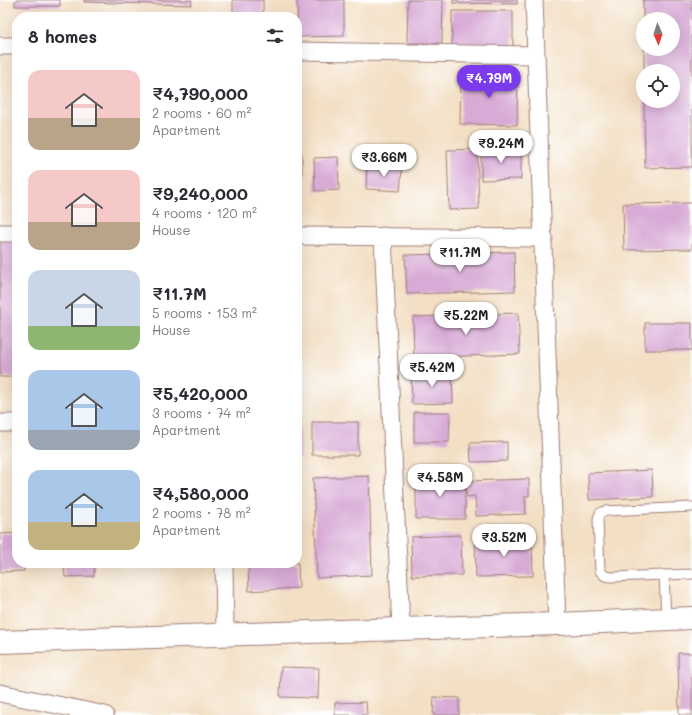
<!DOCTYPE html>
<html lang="en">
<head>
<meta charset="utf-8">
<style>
	:root { --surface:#fff; --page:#f2f2f3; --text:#2b2b33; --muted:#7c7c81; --accent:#7c3aed }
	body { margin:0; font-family:Mali,sans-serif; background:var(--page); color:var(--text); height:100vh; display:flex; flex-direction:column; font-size:15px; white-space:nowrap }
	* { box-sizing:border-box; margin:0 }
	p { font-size:13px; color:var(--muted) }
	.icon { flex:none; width:22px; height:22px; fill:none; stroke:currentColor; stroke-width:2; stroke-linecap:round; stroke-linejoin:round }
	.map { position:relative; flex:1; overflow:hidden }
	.drawer { position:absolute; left:12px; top:12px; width:290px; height:556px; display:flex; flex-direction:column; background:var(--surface); border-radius:16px; box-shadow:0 4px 16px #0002 }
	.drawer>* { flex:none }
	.needle { width:26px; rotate:177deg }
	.fabs { position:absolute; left:636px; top:12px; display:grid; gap:8px }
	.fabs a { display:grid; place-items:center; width:44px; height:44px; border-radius:50%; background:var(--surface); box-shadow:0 4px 16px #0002; font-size:20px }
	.price { position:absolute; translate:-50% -34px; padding:0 9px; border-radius:14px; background:#fff; color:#222; font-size:13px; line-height:26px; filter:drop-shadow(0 1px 2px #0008) }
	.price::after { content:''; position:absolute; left:50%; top:24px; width:12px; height:9px; margin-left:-6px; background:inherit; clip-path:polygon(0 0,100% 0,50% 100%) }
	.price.current { background:var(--accent); color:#fff }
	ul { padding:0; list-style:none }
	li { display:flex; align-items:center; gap:12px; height:100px; padding:0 16px }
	li span { display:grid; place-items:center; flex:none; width:112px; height:80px; border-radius:12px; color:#555 }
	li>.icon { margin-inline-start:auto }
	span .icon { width:48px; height:48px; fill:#fffc; stroke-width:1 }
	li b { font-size:17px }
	h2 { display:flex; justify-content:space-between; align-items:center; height:48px; padding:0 16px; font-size:17px }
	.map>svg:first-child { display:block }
	.building { fill:#d8aad6 }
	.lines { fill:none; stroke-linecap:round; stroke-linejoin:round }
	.service-casing { stroke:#9e7f78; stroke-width:11 }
	.minor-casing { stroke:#9e7f78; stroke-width:19 }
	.tertiary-casing { stroke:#9e7f78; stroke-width:24 }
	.service { stroke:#fff; stroke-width:9 }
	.minor { stroke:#fff; stroke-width:17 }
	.tertiary { stroke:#fff; stroke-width:22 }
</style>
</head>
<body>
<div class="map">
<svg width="692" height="715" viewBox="0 0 692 715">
	<rect width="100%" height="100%" fill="#fff"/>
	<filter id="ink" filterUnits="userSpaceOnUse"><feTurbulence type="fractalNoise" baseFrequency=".025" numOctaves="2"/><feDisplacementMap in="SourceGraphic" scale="8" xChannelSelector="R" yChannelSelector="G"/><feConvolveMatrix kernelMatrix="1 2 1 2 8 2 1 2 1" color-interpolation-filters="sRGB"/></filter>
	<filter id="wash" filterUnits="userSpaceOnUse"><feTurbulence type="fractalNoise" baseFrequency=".012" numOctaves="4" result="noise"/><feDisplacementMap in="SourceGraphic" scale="16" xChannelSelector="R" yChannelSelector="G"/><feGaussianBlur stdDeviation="0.9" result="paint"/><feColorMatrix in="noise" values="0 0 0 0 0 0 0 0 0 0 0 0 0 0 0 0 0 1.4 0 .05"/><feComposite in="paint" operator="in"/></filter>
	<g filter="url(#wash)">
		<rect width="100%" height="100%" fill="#f3dfc4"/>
		<g id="blocks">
			<!-- building -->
			<path class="building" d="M15 0H60V6H15Z
				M84 0H192L191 5 84 2Z
				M233 0H263V17H233Z
				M297 0H344V36L298 37Z
				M408 0H443L442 43H407Z
				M453 0H517V4L453 3Z
				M643 0H692V167L645 168 644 101H673V71H644V49H673V19H643Z
				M452 11H513V47L452 48Z
				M461 73 518 74 517 125 460 124Z
				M477 149 479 209 449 210 447 150Z
				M481 149H521V179L481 180Z
				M297 153H302V179H297Z
				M338 157 339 190 315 191 314 158Z
				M367 166 402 168 400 191 366 189Z
				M692 203V249L624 250 623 204Z
				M0 241H17V377H0Z
				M514 252 515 291 407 294 405 255Z
				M518 313 520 354 414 358 413 317Z
				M645 323H692V350H645Z
				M411 372H452L453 403 412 404Z
				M414 412H450L449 442H414Z
				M312 422H358V455H312Z
				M297 424H299L300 459H297Z
				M507 442V461L471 462 470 443Z
				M652 470 653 497 589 500 588 473Z
				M369 476 372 575 317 578 313 478Z
				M416 477H465V519H416Z
				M529 479V496H525L526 514 476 516 475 496 467 497 466 481Z
				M17 533V563H24V571L0 572V534Z
				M461 535 462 575 412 576 411 537Z
				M532 538 533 576 476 577 475 539Z
				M64 563H94V576L65 577Z
				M248 563H298L299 588 249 591Z
				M678 653H692V715H679Z
				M281 667 319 668 318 698 280 697Z
				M434 697 459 698V715H433Z
				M366 702 367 715H335V703Z"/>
		</g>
	</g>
	<g filter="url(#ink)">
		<use href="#blocks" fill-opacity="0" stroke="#9e7f78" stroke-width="1"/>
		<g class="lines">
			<defs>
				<path id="service" d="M692 507 605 511 600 513 598 519 600 571 605 576 611 577 692 574
					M664 575 666 619"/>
				<path id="minor" d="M534 0 557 624
					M0 46H17
					M297 51 536 55
					M0 233H17
					M297 236 544 238
					M383 236 401 628
					M0 423H17
					M224 563 225 633
					M0 693 105 715"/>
				<path id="tertiary" d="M0 642 557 624 692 618"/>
			</defs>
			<!-- service casing -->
			<use href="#service" class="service-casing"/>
			<!-- minor casing -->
			<use href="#minor" class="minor-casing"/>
			<!-- tertiary casing -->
			<use href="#tertiary" class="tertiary-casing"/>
			<!-- service -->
			<use href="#service" class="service"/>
			<!-- minor -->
			<use href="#minor" class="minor"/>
			<!-- tertiary -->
			<use href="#tertiary" class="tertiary"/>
		</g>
	</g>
</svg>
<div class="fabs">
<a><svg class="needle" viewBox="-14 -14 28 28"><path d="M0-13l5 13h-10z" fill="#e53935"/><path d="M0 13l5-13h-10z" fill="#7c7c81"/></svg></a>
<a><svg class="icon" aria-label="locate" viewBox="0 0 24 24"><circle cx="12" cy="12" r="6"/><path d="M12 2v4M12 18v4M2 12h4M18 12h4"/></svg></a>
</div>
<b class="price current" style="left:489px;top:99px">₹4.79M</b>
<b class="price" style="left:501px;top:164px">₹9.24M</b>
<b class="price" style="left:384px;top:178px">₹3.66M</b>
<b class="price" style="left:460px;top:273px">₹11.7M</b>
<b class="price" style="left:466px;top:336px">₹5.22M</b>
<b class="price" style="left:432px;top:388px">₹5.42M</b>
<b class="price" style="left:440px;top:498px">₹4.58M</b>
<b class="price" style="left:504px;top:558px">₹3.52M</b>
<section class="drawer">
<h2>8 homes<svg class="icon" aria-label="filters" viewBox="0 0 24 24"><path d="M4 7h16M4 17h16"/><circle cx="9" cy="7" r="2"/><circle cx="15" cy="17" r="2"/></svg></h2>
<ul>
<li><span style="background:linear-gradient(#f6c9c9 60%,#b9a48a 0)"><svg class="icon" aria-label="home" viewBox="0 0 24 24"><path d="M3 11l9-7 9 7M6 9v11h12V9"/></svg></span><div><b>₹4,790,000</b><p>2 rooms · 60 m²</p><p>Apartment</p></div></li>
<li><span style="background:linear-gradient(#f6c9c9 65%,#b9a48a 0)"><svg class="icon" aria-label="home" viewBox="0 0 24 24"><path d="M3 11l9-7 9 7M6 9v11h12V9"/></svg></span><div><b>₹9,240,000</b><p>4 rooms · 120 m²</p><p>House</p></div></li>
<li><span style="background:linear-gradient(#c9d6e8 70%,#8fb573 0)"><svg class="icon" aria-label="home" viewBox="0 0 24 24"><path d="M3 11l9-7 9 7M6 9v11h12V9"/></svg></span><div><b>₹11.7M</b><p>5 rooms · 153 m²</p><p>House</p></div></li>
<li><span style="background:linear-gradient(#a9c7e8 75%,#9aa5b1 0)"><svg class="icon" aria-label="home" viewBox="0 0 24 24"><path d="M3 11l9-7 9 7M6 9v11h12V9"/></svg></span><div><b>₹5,420,000</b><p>3 rooms · 74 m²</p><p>Apartment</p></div></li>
<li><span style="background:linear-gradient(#a9c7e8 65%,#c2b280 0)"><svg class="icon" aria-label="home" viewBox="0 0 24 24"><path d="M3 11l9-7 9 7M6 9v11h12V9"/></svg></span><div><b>₹4,580,000</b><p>2 rooms · 78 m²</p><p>Apartment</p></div></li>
</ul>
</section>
</div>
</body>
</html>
